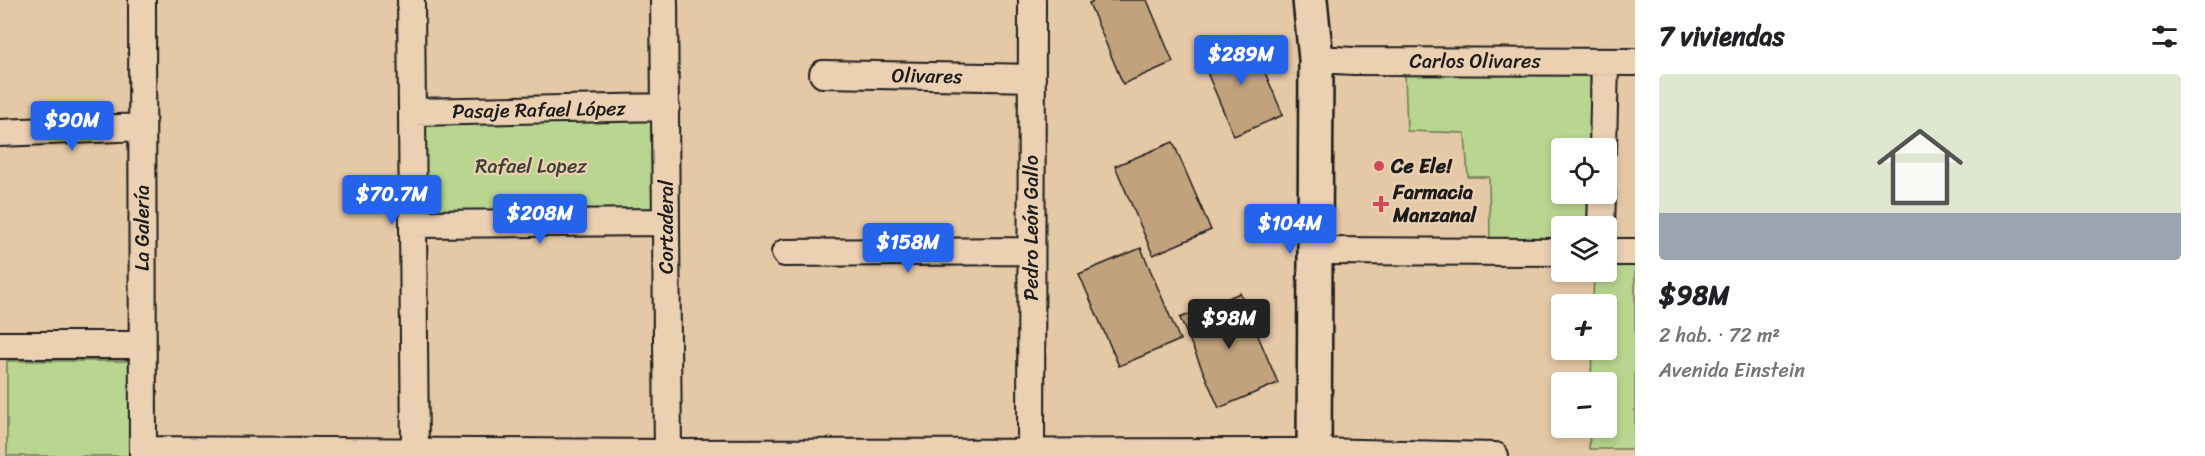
<!DOCTYPE html>
<html lang="es">
<head>
<meta charset="utf-8">
<style>
	:root { --surface:#fff; --page:#f2f2f2; --text:#202124; --muted:#757577; --line:#e0e0e0; --accent:#2563eb }
	body { margin:0; font-family:Sriracha,sans-serif; background:var(--page); color:var(--text); height:100vh; display:flex; flex-direction:column; font-size:22px; white-space:nowrap }
	* { box-sizing:border-box; margin:0 }
	p { font-size:20px; color:var(--muted) }
	.icon { flex:none; width:33px; height:33px; fill:none; stroke:currentColor; stroke-width:2; stroke-linecap:round; stroke-linejoin:round }
	.map { position:relative; flex:1; overflow:hidden }
	.details { display:flex; flex-direction:column; background:var(--surface); width:570px }
	.details>* { flex:none }
	.buttons { position:absolute; left:1551px; top:138px; display:grid; gap:12px }
	.buttons a { display:grid; place-items:center; width:66px; height:66px; border-radius:6px; background:var(--surface); box-shadow:0 3px 9px #0003; font-size:30px }
	.price { position:absolute; translate:-50% -51px; padding:0 14px; border-radius:6px; background:var(--accent); color:#fff; font-size:20px; line-height:39px; filter:drop-shadow(0 2px 3px #0008) }
	.price::after { content:''; position:absolute; left:50%; top:36px; width:18px; height:14px; margin-left:-9px; background:inherit; clip-path:polygon(0 0,100% 0,50% 100%) }
	.price.selected { background:#222; color:#fff }
	ul { padding:0; list-style:none }
	li { display:grid; align-content:center; gap:12px; height:318px; padding:0 24px }
	li+li { border-top:2px solid var(--line) }
	li span { display:grid; place-items:center; height:186px; border-radius:6px; color:#555 }
	li>.icon { margin-inline-start:auto }
	span .icon { width:108px; height:108px; fill:#fffc; stroke-width:1 }
	li b { font-size:26px }
	h2 { display:flex; justify-content:space-between; align-items:center; height:72px; padding:0 24px; font-size:26px }
	main { display:flex; flex:1; min-height:0 }
	.map>svg:first-child { display:block }
	.green { fill:#b8d68f; stroke:#6a7956; stroke-width:1.5 }
	.building { fill:#c1a27d; stroke:#1c1c1c; stroke-width:1.5 }
	.lines { fill:none; stroke-linecap:round; stroke-linejoin:round }
	.minor-casing { stroke:#1c1c1c; stroke-width:30 }
	.secondary-casing { stroke:#1c1c1c; stroke-width:38 }
	.minor { stroke:#ebd0b2; stroke-width:26 }
	.secondary { stroke:#ebd0b2; stroke-width:33 }
	.poi-dot { fill:#d1495b; stroke:#ebd0b2; stroke-width:2 }
	.labels { text-anchor:middle; dominant-baseline:central; stroke-width:4.5; stroke-linejoin:round; paint-order:stroke }
	.street-label { font-size:20px; fill:#1c1c1c; stroke:#ebd0b2 }
	.park-label { font-size:20px; fill:#3b4133; stroke:#ebd0b2 }
	.poi-label { font-size:20px; font-weight:bold; fill:#1c1c1c; stroke:#ebd0b2; text-anchor:start }
</style>
</head>
<body>
<main>
<div class="map">
<svg width="1635" height="456" viewBox="0 0 1635 456">
	<rect width="100%" height="100%" fill="#e5c8a6"/>
	<filter id="ink" filterUnits="userSpaceOnUse"><feTurbulence type="fractalNoise" baseFrequency=".0167" numOctaves="2"/><feDisplacementMap in="SourceGraphic" scale="12" xChannelSelector="R" yChannelSelector="G"/><feConvolveMatrix kernelMatrix="1 2 1 2 8 2 1 2 1" color-interpolation-filters="sRGB"/></filter>
	<g filter="url(#ink)">
		<!-- green -->
		<path class="green" d="M1590 68 1592 148H1562V194H1593V226H1562L1561 242 1490 241 1489 177H1468L1465 133 1407 131 1405 72Z
			M660 113V216L421 217 419 118Z
			M1607 259H1635V449H1589L1590 428H1606V382H1591L1592 350H1606V304H1593L1594 272H1606Z
			M7 361H132V456H7Z"/>
		<!-- building -->
		<path class="building" d="M1096 0H1147L1173 62 1123 84 1089 3Z
			M1249 35 1283 115 1234 136 1200 56Z
			M1173 142 1211 230 1153 255 1115 166Z
			M1141 248 1180 340 1119 366 1079 274Z
			M1240 293 1278 383 1219 408 1180 318Z"/>
		<g class="lines">
			<defs>
				<path id="minor" d="M142 0 143 456
					M411 0 415 452
					M664 0 668 453
					M1316 59 1354 61 1635 62
					M823 74 1032 78
					M413 112 666 107
					M0 133 142 127
					M1603 148 1605 62
					M414 224 666 222
					M1601 226 1602 194
					M1316 251 1562 252
					M1606 252H1635
					M785 253 1030 251
					M0 345H142
					M143 450 668 453 1314 452 1495 456
					M1031 456 1032 0"/>
				<path id="secondary" d="M1310 0 1316 59 1314 456"/>
			</defs>
			<!-- minor casing -->
			<use href="#minor" class="minor-casing"/>
			<!-- secondary casing -->
			<use href="#secondary" class="secondary-casing"/>
			<!-- minor -->
			<use href="#minor" class="minor"/>
			<!-- secondary -->
			<use href="#secondary" class="secondary"/>
		</g>
	</g>
	<!-- markers -->
	<g class="poi-dot">
		<circle cx="1379" cy="166" r="6"/>
		<path d="M1378 195h6v6h6v6h-6v6h-6v-6h-6v-6h6z"/>
	</g>
	<g class="labels">
		<!-- street labels -->
		<g class="street-label">
			<text x="1475" y="61">Carlos Olivares</text>
			<text transform="translate(927 76) rotate(1)">Olivares</text>
			<text transform="translate(539 110) rotate(-1)">Pasaje Rafael López</text>
			<text transform="translate(666 227) rotate(-90)">Cortaderal</text>
			<text transform="translate(142 228) rotate(-90)">La Galería</text>
			<text transform="translate(1031 228) rotate(-90)">Pedro León Gallo</text>
		</g>
		<!-- park labels -->
		<g class="park-label">
			<text x="531" y="166">Rafael Lopez</text>
		</g>
		<!-- poi labels -->
		<g class="poi-label">
			<text x="1391" y="166">Ce Ele!</text>
			<text x="1393" y="192">Farmacia<tspan x="1393" dy="23">Manzanal</tspan></text>
		</g>
	</g>
</svg>
<div class="buttons">
<a><svg class="icon" aria-label="locate" viewBox="0 0 24 24"><circle cx="12" cy="12" r="6"/><path d="M12 2v4M12 18v4M2 12h4M18 12h4"/></svg></a>
<a><svg class="icon" aria-label="layers" viewBox="0 0 24 24"><path d="M12 4l9 5-9 5-9-5zM3 14l9 5 9-5"/></svg></a>
<a>+</a>
<a>−</a>
</div>
<b class="price" style="left:1241px;top:86px">$289M</b>
<b class="price" style="left:72px;top:152px">$90M</b>
<b class="price" style="left:392px;top:226px">$70.7M</b>
<b class="price" style="left:540px;top:245px">$208M</b>
<b class="price" style="left:1290px;top:255px">$104M</b>
<b class="price" style="left:908px;top:274px">$158M</b>
<b class="price selected" style="left:1229px;top:350px">$98M</b>
</div>
<section class="details">
<h2>7 viviendas<svg class="icon" aria-label="filters" viewBox="0 0 24 24"><path d="M4 7h16M4 17h16"/><circle cx="9" cy="7" r="2"/><circle cx="15" cy="17" r="2"/></svg></h2>
<ul>
<li><span style="background:linear-gradient(#dfe7d0 75%,#9aa5b1 0)"><svg class="icon" aria-label="home" viewBox="0 0 24 24"><path d="M3 11l9-7 9 7M6 9v11h12V9"/></svg></span><div><b>$98M</b><p>2 hab. · 72 m²</p><p>Avenida Einstein</p></div></li>
</ul>
</section>
</main>
</body>
</html>
